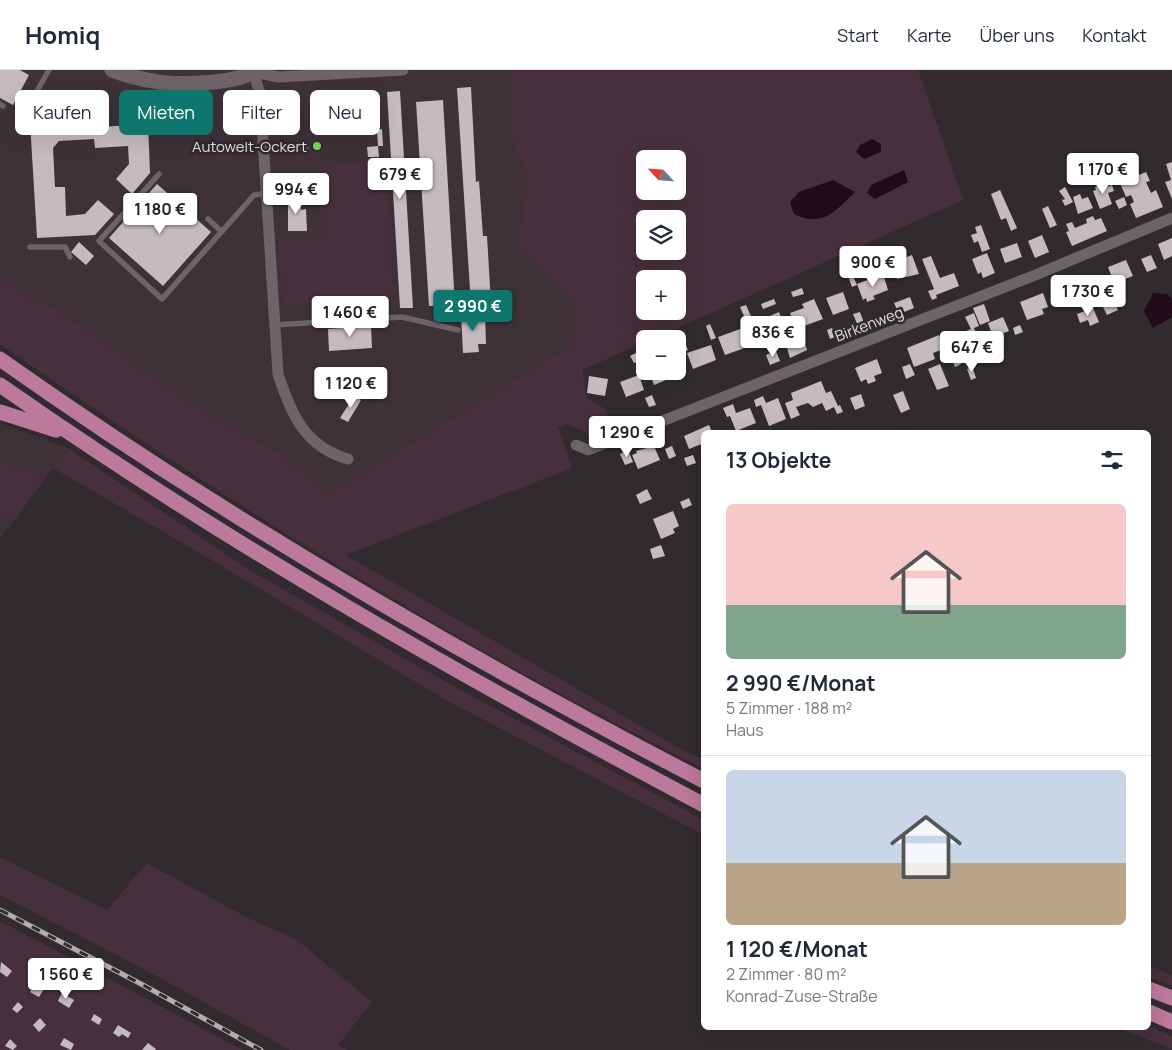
<!DOCTYPE html>
<html lang="de">
<head>
<meta charset="utf-8">
<style>
	:root { --surface:#fff; --page:#f2f2f3; --text:#1f2937; --muted:#747a83; --line:#e0e1e3; --accent:#0f766e }
	body { margin:0; font-family:Manrope,sans-serif; background:var(--page); color:var(--text); height:100vh; display:flex; flex-direction:column; font-size:19px; white-space:nowrap }
	* { box-sizing:border-box; margin:0 }
	p { font-size:16px; color:var(--muted) }
	.icon { flex:none; width:28px; height:28px; fill:none; stroke:currentColor; stroke-width:2; stroke-linecap:round; stroke-linejoin:round }
	.map { position:relative; flex:1; overflow:hidden }
	.details { position:absolute; left:701px; top:360px; width:450px; height:600px; display:flex; flex-direction:column; background:var(--surface); border-radius:8px; box-shadow:0 5px 20px #0002 }
	.details>* { flex:none }
	.top-card { position:absolute; left:15px; top:20px; width:475px; height:45px; display:flex; gap:10px }
	.needle { width:32px; rotate:296deg }
	.tools { position:absolute; left:636px; top:80px; display:grid; gap:10px }
	.tools a { display:grid; place-items:center; width:50px; height:50px; border-radius:8px; background:var(--surface); box-shadow:0 5px 20px #0002; font-size:25px }
	.price { position:absolute; translate:-50% -42px; padding:0 11px; border-radius:5px; background:#fff; color:#222; font-size:16px; line-height:32px; filter:drop-shadow(0 1px 2px #0008) }
	.price::after { content:''; position:absolute; left:50%; top:30px; width:15px; height:11px; margin-left:-8px; background:inherit; clip-path:polygon(0 0,100% 0,50% 100%) }
	.price.active { background:var(--accent); color:#fff }
	ul { padding:0; list-style:none }
	li { display:grid; align-content:center; gap:10px; height:265px; padding:0 25px }
	li+li { border-top:1px solid var(--line) }
	li span { display:grid; place-items:center; height:155px; border-radius:8px; color:#555 }
	li>.icon { margin-inline-start:auto }
	span .icon { width:90px; height:90px; fill:#fffc; stroke-width:1 }
	li b { font-size:21px }
	h2 { display:flex; justify-content:space-between; align-items:center; height:60px; padding:0 25px; font-size:21px }
	.tag { padding:0 18px; border-radius:8px; background:var(--surface); box-shadow:0 5px 20px #0002; font-size:18px; line-height:45px }
	.tag.active { background:var(--accent); color:#fff }
	header { display:flex; align-items:center; gap:30px; box-sizing:border-box; height:70px; padding:0 25px; background:var(--surface); border-bottom:1px solid var(--line) }
	header strong { font-size:24px }
	nav { display:flex; gap:28px; margin-inline-start:auto; font-size:18px }
	.map>svg:first-child { display:block }
	.built { fill:#3e3238 }
	.green { fill:#47303c; fill-rule:evenodd }
	.water { fill:#230a18 }
	.building { fill:#c4babf }
	.lines { fill:none; stroke-linecap:round; stroke-linejoin:round }
	.lane { stroke:#6c6468; stroke-width:5.5 }
	.street { stroke:#6c6468; stroke-width:11 }
	.secondary { stroke:#6c6468; stroke-width:15 }
	.highway { stroke:#bb799c; stroke-width:15 }
	.rail-casing { stroke:#b2adb0; stroke-width:5 }
	.rail { stroke:#312a2e; stroke-width:3; stroke-dasharray:9; stroke-linecap:butt }
	.poi-dot { fill:#7dd154; stroke:#312a2e; stroke-width:2 }
	.labels { text-anchor:middle; dominant-baseline:central; stroke-width:5; stroke-linejoin:round; paint-order:stroke }
	.poi-label { font-size:15px; fill:#e2dee0; stroke:#312a2e; text-anchor:end }
	.street-label { font-size:15px; fill:#e2dee0; stroke:#312a2e }
</style>
</head>
<body>
<header>
<strong>Homiq</strong>
<nav><a>Start</a><a>Karte</a><a>Über uns</a><a>Kontakt</a></nav>
</header>
<div class="map">
<svg width="1172" height="980" viewBox="0 0 1172 980">
	<rect width="100%" height="100%" fill="#312a2e"/>
	<!-- built -->
	<path class="built" d="M0 0H512L511 66 528 106 517 176 574 231 573 274 327 425 279 382 206 344 50 235 33 231 0 208Z
		M0 353 68 378 0 469Z"/>
	<!-- green -->
	<path class="green" d="M512 0H918L963 130 653 269H645V272L582 300 587 328 605 339 613 364 595 372 583 361 567 354 558 357 572 398 346 485 679 678 704 690V699C459 576 224 431 0 274V208L33 231 50 235 206 344 279 382 327 425 573 274 574 231 517 176 528 107 511 66ZM645 89H678V121H645ZM645 149H678V181H645ZM645 209H678V241H645Z
		M388 92 392 230 283 235 279 169 323 167 319 95Z
		M68 378 251 501 459 619 704 750V765L444 629 205 486 53 398Z
		M0 393 46 407 14 451 0 441Z
		M0 787 107 840 147 793 248 848 297 870 372 932 338 975 347 980H290L140 897 0 825Z
		M0 851 243 980H0Z
		M1149 895 1172 905V916L1149 907Z
		M1149 956 1172 966V979L1117 958Z"/>
	<!-- water -->
	<path class="water" d="M872 69 881 74V82L864 89 856 82 860 75Z
		M904 100 908 112 875 129 867 123 871 115Z
		M833 110 855 122C836 141 822 158 794 144L790 132 799 122Z
		M1153 223 1168 224 1172 230V247L1153 258 1144 241Z"/>
	<!-- building -->
	<path class="building" d="M0 0H20L29 5 13 35 0 28Z
		M471 17 476 112 479 111 483 166H487L491 233 471 235 457 18Z
		M400 21 413 238H400L387 22Z
		M443 30 455 235 429 236 416 32Z
		M358 37 359 58 335 59 334 38Z
		M41 43 50 51 99 48 100 57 148 54 150 103 132 124 116 109 129 94 128 76 95 78 94 69 59 71 53 78 55 117H65L66 146 85 144 98 130 114 144 95 165 37 168 30 52Z
		M382 59 383 76H378L379 87H368L367 77 378 76 377 60Z
		M1172 92V129L1165 112 1171 110 1166 94Z
		M1146 102 1150 111 1146 112 1151 123 1156 120 1163 137 1136 148 1130 134 1134 132 1131 125 1126 127 1120 113Z
		M1103 113 1105 118 1112 115 1114 121 1108 123 1112 134 1100 139 1093 121 1096 120 1095 117Z
		M157 114 211 162 163 216 109 168Z
		M1065 117 1073 132 1065 136 1062 130 1065 129 1059 121Z
		M1000 120 1017 158 1011 161 1006 148 1001 150 991 124Z
		M1080 124 1082 129 1088 127 1093 138 1078 144 1073 127Z
		M288 126H301V140L306 139 307 161H288Z
		M1124 127 1127 135 1119 139 1115 131Z
		M1048 136 1057 155 1050 158 1042 139Z
		M1093 146 1095 150 1101 148 1107 161 1072 176 1066 162 1069 161 1066 154 1072 152 1075 158 1087 153 1086 149Z
		M981 155 990 179 982 182 978 171 974 173 971 165 977 163 975 157Z
		M1042 165 1049 182 1035 188 1028 171Z
		M1172 168V186L1164 190 1158 174Z
		M79 172 94 186 86 195 71 182Z
		M1017 173 1022 187 1005 193 1000 179Z
		M987 183 995 203 983 208 981 202 978 204 972 189Z
		M912 185 919 204 897 209 891 193Z
		M1151 185 1157 198 1147 202 1141 189Z
		M931 186 940 208 954 203 959 216 936 225 937 228 932 230 928 221 934 219 922 189Z
		M882 188 886 198 881 199 878 190Z
		M1126 190 1133 206 1114 213 1108 197Z
		M852 204 857 215 852 217 848 206Z
		M883 204 888 220 873 226 875 229 867 232 866 228 863 230 857 214Z
		M1085 207 1090 220 1070 228 1067 214Z
		M802 218 804 224 793 227 791 222Z
		M843 222 849 239 833 245 826 228Z
		M1043 223 1048 237 1042 239 1044 244 1027 250 1020 232Z
		M910 227 914 238 899 244 894 233Z
		M774 229 776 234 763 239 761 234Z
		M814 229 823 249 796 259 790 243 804 238 802 234Z
		M1113 229 1118 240 1107 245 1103 237 1105 236 1104 233Z
		M984 234 990 251 980 255 973 238Z
		M746 235 754 253 748 255 740 237Z
		M1093 238 1099 252 1090 256 1088 250 1080 253 1077 244Z
		M779 242 787 262 771 269 763 249Z
		M860 242 864 253 858 256 853 244Z
		M485 243 486 274H478L479 282 463 283 461 244Z
		M974 243 979 256 974 258 980 273 965 280 958 264 971 259 965 247Z
		M1003 247 1009 261 993 267 988 253Z
		M710 254 716 268 711 270 706 256Z
		M1020 255 1023 262 1015 265 1013 258Z
		M371 256 372 278 329 281 328 259Z
		M746 257 753 275 725 285 718 267Z
		M832 258 835 267 830 269 827 260Z
		M682 265 688 280 680 284 678 283V269H673Z
		M939 265 944 279 933 283 935 289 914 297 907 278Z
		M804 270 807 280 790 288 787 278Z
		M711 275 716 290 693 299 687 283Z
		M776 281 780 291 770 295 766 285Z
		M957 282 961 294 955 297 950 284Z
		M636 283V285L641 284 643 290 634 293 630 286Z
		M877 289 882 303 874 306 876 311 868 314 866 309 861 312 855 298Z
		M910 294 915 305 906 309 902 297Z
		M940 294 949 316 937 320 928 299Z
		M972 296 976 308 971 310 967 299Z
		M678 297 680 304 654 315 649 301H678Z
		M639 305 644 320 626 327 620 312Z
		M589 306 608 309 605 326 587 323Z
		M821 311 826 323 831 321 838 336 840 335 843 342 837 344 834 337 826 341 822 333 813 337 808 333 796 337 800 345 791 349 785 333 793 330 791 323Z
		M903 321 910 339 901 343 893 325Z
		M861 324 865 336 855 340 850 328Z
		M652 325 656 335 649 337 645 328Z
		M354 326 361 330 348 352 340 348Z
		M763 326 766 333 778 328 786 349 769 356 761 335 756 337 754 330Z
		M733 334 736 343 750 338 756 353 736 361 730 346 727 347 723 338Z
		M709 355 712 362H704V373L689 379 684 366Z
		M654 376 660 390 638 399 632 385 637 383 636 381Z
		M672 376 676 386 669 389 665 379Z
		M628 380 633 392 625 395 620 384Z
		M693 385 696 393 687 396 684 388Z
		M647 419 652 429 640 434 636 425Z
		M689 428 692 435 683 439 680 432Z
		M673 441 679 456 673 459 675 463 661 469 653 449Z
		M661 475 665 486 653 489 650 479Z
		M1 892 12 901 7 907 0 902Z
		M36 912 45 917 39 927 30 922Z
		M62 923 74 930 69 938 58 931Z
		M18 932 23 937 17 943 12 939Z
		M94 944 102 949 99 955 91 950Z
		M40 948 46 955 39 962 33 955Z
		M118 955 131 963 128 968 122 964 119 967 113 963Z
		M64 968 74 974 71 980 60 975Z
		M10 969 17 976 13 980 5 976Z
		M148 973 156 979 155 980H142Z"/>
	<g class="lines">
		<!-- lane -->
		<path class="lane" d="M37 21 49 0
			M0 34 3 36
			M264 80 306 77
			M159 104 99 171 162 229 254 125 267 123
			M208 149 222 162
			M30 177H65L70 187
			M274 255 402 247 458 260"/>
		<!-- street -->
		<path class="street" d="M253 2 260 23 278 304C291 344 305 377 348 389
			M253 2 279 7 403 0
			M576 375 588 380 1033 206 1172 148"/>
		<!-- secondary -->
		<path class="secondary" d="M112 0C125 5 139 9 153 11 173 15 241 15 254 0"/>
		<!-- highway -->
		<path class="highway" d="M0 289C223 447 461 585 704 711
			M0 315C224 472 462 607 704 735
			M0 342 56 360
			M1149 919 1172 928
			M1149 942 1172 952"/>
		<defs>
			<path id="rail" d="M0 840 143 915 261 980"/>
		</defs>
		<!-- rail casing -->
		<use href="#rail" class="rail-casing"/>
		<!-- rail -->
		<use href="#rail" class="rail"/>
	</g>
	<!-- markers -->
	<circle class="poi-dot" cx="317" cy="76" r="5"/>
	<g class="labels">
		<!-- poi labels -->
		<g class="poi-label">
			<text x="307" y="76">Autowelt-Ockert</text>
		</g>
		<!-- street labels -->
		<g class="street-label">
			<text transform="translate(869 254) rotate(-21)">Birkenweg</text>
		</g>
	</g>
</svg>
<div class="tools">
<a><svg class="needle" viewBox="-14 -14 28 28"><path d="M0-13l5 13h-10z" fill="#e53935"/><path d="M0 13l5-13h-10z" fill="#747a83"/></svg></a>
<a><svg class="icon" aria-label="layers" viewBox="0 0 24 24"><path d="M12 4l9 5-9 5-9-5zM3 14l9 5 9-5"/></svg></a>
<a>+</a>
<a>−</a>
</div>
<b class="price" style="left:1103px;top:125px">1 170 €</b>
<b class="price" style="left:400px;top:130px">679 €</b>
<b class="price" style="left:296px;top:145px">994 €</b>
<b class="price" style="left:160px;top:165px">1 180 €</b>
<b class="price" style="left:873px;top:218px">900 €</b>
<b class="price" style="left:1088px;top:247px">1 730 €</b>
<b class="price active" style="left:473px;top:262px">2 990 €</b>
<b class="price" style="left:350px;top:268px">1 460 €</b>
<b class="price" style="left:773px;top:288px">836 €</b>
<b class="price" style="left:972px;top:303px">647 €</b>
<b class="price" style="left:351px;top:339px">1 120 €</b>
<b class="price" style="left:627px;top:388px">1 290 €</b>
<b class="price" style="left:66px;top:930px">1 560 €</b>
<div class="top-card">
<a class="tag">Kaufen</a>
<a class="tag active">Mieten</a>
<a class="tag">Filter</a>
<a class="tag">Neu</a>
</div>
<section class="details">
<h2>13 Objekte<svg class="icon" aria-label="filters" viewBox="0 0 24 24"><path d="M4 7h16M4 17h16"/><circle cx="9" cy="7" r="2"/><circle cx="15" cy="17" r="2"/></svg></h2>
<ul>
<li><span style="background:linear-gradient(#f6c9c9 65%,#7fa58c 0)"><svg class="icon" aria-label="home" viewBox="0 0 24 24"><path d="M3 11l9-7 9 7M6 9v11h12V9"/></svg></span><div><b>2 990 €/Monat</b><p>5 Zimmer · 188 m²</p><p>Haus</p></div></li>
<li><span style="background:linear-gradient(#c9d6e8 60%,#b9a48a 0)"><svg class="icon" aria-label="home" viewBox="0 0 24 24"><path d="M3 11l9-7 9 7M6 9v11h12V9"/></svg></span><div><b>1 120 €/Monat</b><p>2 Zimmer · 80 m²</p><p>Konrad-Zuse-Straße</p></div></li>
</ul>
</section>
</div>
</body>
</html>
